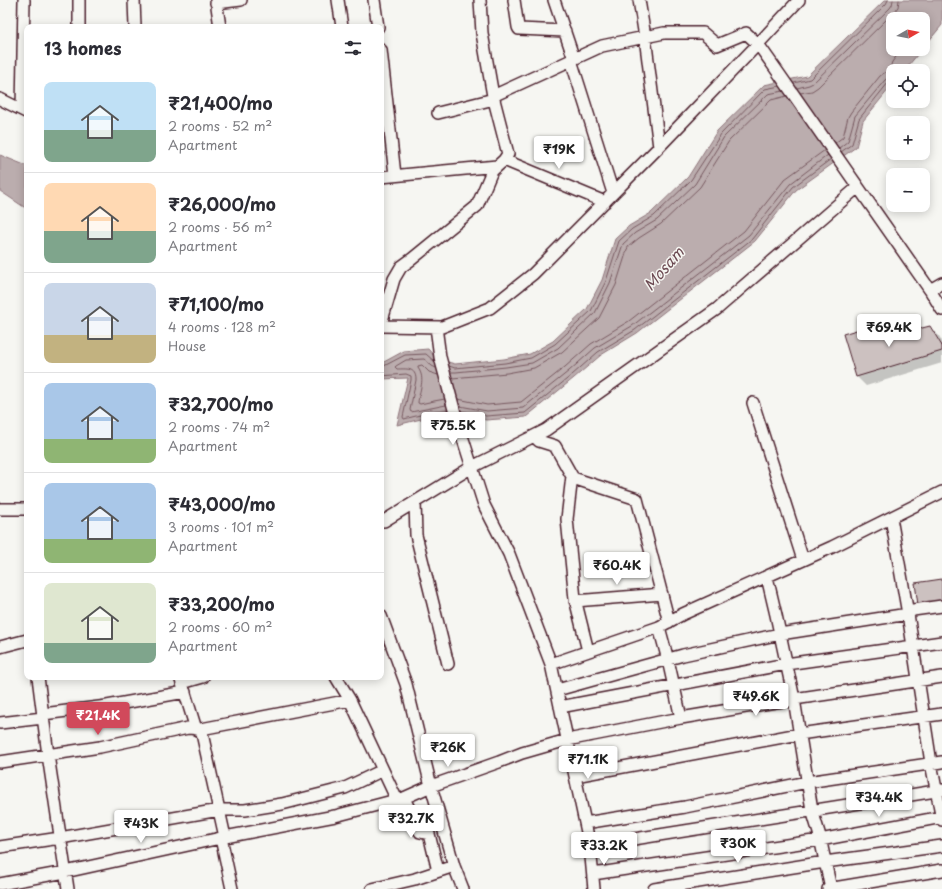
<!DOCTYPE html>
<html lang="en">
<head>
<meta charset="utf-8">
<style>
	:root { --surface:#fff; --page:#f2f2f3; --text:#2b2b33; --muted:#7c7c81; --line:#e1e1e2; --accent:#d1495b }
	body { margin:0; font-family:"Playpen Sans",sans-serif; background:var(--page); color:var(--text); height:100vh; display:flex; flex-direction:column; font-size:15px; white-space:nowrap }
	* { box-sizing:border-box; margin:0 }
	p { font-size:13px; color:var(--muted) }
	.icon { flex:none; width:22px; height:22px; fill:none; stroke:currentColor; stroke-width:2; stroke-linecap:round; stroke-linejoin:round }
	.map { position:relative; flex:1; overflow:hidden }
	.sheet { position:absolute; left:24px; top:24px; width:360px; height:656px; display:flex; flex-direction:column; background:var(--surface); border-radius:8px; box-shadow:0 2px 10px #0003 }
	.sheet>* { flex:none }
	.needle { width:26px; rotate:81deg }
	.controls { position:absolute; left:886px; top:12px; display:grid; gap:8px }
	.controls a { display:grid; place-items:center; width:44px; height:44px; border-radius:8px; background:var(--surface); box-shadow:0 2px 10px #0003; font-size:20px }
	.price { position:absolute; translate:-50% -34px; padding:0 9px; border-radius:4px; background:#fff; color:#222; font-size:13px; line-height:26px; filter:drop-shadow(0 1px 2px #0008) }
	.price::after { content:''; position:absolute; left:50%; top:24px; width:12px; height:9px; margin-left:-6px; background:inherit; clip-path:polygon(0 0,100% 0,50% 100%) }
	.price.current { background:var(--accent); color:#fff }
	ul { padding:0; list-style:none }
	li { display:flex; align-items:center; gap:12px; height:100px; padding:0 20px }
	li+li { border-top:1px solid var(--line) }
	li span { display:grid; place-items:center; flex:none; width:112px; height:80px; border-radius:8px; color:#555 }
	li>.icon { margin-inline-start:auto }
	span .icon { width:48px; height:48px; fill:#fffc; stroke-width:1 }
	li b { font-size:17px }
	h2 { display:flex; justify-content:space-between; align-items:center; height:48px; padding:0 20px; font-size:17px }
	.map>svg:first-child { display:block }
	.water { fill:#bbadae; stroke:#8e747a }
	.shadow { fill:#0003 }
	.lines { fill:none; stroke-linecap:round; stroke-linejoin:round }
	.shore { stroke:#77585f; stroke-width:1 }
	.building { fill:#ccc1c0; stroke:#4a1f2b }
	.minor-casing { stroke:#4a1f2b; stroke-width:14 }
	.minor { stroke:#f6f6f2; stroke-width:11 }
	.labels { text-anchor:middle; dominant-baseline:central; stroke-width:3; stroke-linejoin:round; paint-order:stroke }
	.water-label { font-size:15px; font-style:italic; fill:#6c4a52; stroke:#f6f6f2 }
</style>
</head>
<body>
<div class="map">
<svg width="942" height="889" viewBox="0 0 942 889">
	<rect width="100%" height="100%" fill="#f6f6f2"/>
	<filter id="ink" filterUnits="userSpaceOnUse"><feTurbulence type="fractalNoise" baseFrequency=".025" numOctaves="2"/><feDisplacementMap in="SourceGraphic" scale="8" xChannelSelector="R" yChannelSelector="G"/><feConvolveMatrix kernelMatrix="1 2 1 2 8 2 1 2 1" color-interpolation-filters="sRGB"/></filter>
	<g filter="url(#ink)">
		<!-- water -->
		<path class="water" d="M885 0H942V25L923 48V19H893V49H922L904 71H893V84L863 121 856 147 796 190 755 241 637 333 601 355 574 378 526 417 486 420 464 415 450 414 437 415 397 425 408 378 381 379V362L382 363 404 351 428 349 437 359 455 364 504 359 530 354 553 341 587 309 602 280 615 239 629 226 651 213 688 177 717 131 764 85 807 76Z
			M0 155 27 166V209L0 191Z"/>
		<!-- shadow -->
		<path class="shadow" d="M873 326 882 335 907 327 912 331 930 327 939 336 942 341V363L866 386 857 377Z"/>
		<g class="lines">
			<!-- shore -->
			<path class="shore" d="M794 83 810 79 886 4 888 0
				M797 88 809 85 813 83 890 8 892 5 893 0
				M800 93 812 91 818 87 894 12 898 7 899 0
				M835 143 843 137 848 117 851 112 880 76 884 73 889 71 892 62 902 49
				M839 148 848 141 855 116 885 80 889 77H893
				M841 152 852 144 859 119 888 83 893 82
				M449 366 455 368 505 363 531 358 555 344 591 311 606 281 619 241 632 229 654 216 691 180 721 134 765 89 780 86
				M381 367 384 366 405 355 426 354 435 362
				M436 368 432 366 424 359 406 360 396 366 395 367 397 369C406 369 416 367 416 380L410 410 411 412 446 405
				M451 372H456L506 367 532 363 558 348 595 313 610 283 623 244 635 233 657 220 695 184 724 137 768 94 783 91
				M438 375 429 372 422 365 418 366V368C426 379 419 390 418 403L420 404 434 401 445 399
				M381 376 406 374 411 376V380L403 417 404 419 436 411 447 410
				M452 378 507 373 534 368 562 352 599 318 616 285 628 247 639 238 661 224 700 187 729 141 771 100 787 96
				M458 399 487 405 521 402 565 367 591 344 629 321 744 231 785 179 825 150
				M460 406 487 411 523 408 569 371 595 348 632 326 749 235 790 184 828 155
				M461 411 486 416 525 413 572 375 598 352 635 330 752 239 793 187 831 159"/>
		</g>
		<!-- building -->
		<path class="building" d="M873 325 876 335 908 326 910 331 930 326 942 346V351L856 377 843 334Z
			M942 579V601L918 605 915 583Z"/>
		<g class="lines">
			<defs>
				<path id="minor" d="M134 0 135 27
					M216 0 220 27
					M338 0 342 27
					M374 0 378 27
					M480 0 482 33 493 96 602 46 664 33H703L717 45 746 33 758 44 775 68 930 290 942 283
					M514 0 518 27 519 29 565 31
					M554 0 574 59
					M639 0 645 37 659 147
					M216 3 241 0
					M79 27V0
					M381 50 395 175
					M571 60 613 193
					M0 99 26 112
					M22 109 24 0
					M438 113 494 99
					M504 160 605 202
					M381 177 497 166
					M930 290 942 310
					M381 324 394 279 401 267 412 259 477 206 492 171 504 160 508 154 493 96
					M381 326 442 327 490 308 533 274 659 147 758 44 799 0
					M436 327 440 357 456 417 484 505 509 554 551 664 590 846 594 889
					M753 403 803 560
					M534 436 539 441 555 446 573 478 637 499 669 622
					M572 476 567 519 575 599 588 651
					M415 502 416 535 418 543 448 664
					M0 509H27
					M891 518 908 614 931 763 942 820
					M381 521H384L472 467 546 430 717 309 858 187
					M767 577 776 615 794 699 812 810 819 833 831 889
					M575 601 662 594
					M659 627 668 660 681 718
					M0 647 27 640
					M551 664 659 627 683 614 832 547 942 492
					M38 677 48 755 68 889
					M180 677 196 729
					M336 677 350 700 397 800
					M182 683 203 677
					M557 690 683 655 780 634 908 614 913 610 942 606
					M560 707 786 664 942 642
					M43 714 107 706 185 692
					M0 723 43 718
					M0 762 100 747 188 728 201 729 350 700
					M575 776 799 734 942 714
					M404 798 420 832 429 834 438 871
					M585 823 685 807 807 782 942 762
					M225 837 335 816 404 798 431 786 406 684 381 616
					M221 838 232 889
					M590 846 942 790
					M0 847 60 838 219 810H245L282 804 345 788 383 770
					M593 874 820 840 942 817
					M0 884 65 872 225 837 201 729
					M372 889 415 879 454 866
					M463 889 454 866 431 786 499 762 522 753 567 740 681 718 794 699 942 677
					M654 889 825 862 942 846
					M828 889 942 870"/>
			</defs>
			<!-- minor casing -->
			<use href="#minor" class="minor-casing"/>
			<!-- minor -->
			<use href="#minor" class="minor"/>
		</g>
	</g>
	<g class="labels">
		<!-- water labels -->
		<g class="water-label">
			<text transform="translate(663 268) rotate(-49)">Mosam</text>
		</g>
	</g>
</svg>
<div class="controls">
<a><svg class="needle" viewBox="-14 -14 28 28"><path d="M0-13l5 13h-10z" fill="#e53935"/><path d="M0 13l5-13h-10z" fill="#7c7c81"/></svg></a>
<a><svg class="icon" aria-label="locate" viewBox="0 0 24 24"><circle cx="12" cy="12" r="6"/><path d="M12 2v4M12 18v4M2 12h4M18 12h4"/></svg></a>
<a>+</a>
<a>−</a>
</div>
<b class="price" style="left:559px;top:170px">₹19K</b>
<b class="price" style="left:889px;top:348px">₹69.4K</b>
<b class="price" style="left:453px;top:446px">₹75.5K</b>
<b class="price" style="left:617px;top:586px">₹60.4K</b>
<b class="price" style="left:756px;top:717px">₹49.6K</b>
<b class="price current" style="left:98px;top:736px">₹21.4K</b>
<b class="price" style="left:448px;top:768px">₹26K</b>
<b class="price" style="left:588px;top:780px">₹71.1K</b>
<b class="price" style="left:879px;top:818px">₹34.4K</b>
<b class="price" style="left:411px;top:839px">₹32.7K</b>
<b class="price" style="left:141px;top:844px">₹43K</b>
<b class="price" style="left:738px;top:864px">₹30K</b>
<b class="price" style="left:604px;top:866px">₹33.2K</b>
<section class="sheet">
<h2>13 homes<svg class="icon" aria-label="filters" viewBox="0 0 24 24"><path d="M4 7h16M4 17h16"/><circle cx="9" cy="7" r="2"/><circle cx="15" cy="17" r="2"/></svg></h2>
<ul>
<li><span style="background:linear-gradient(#bfe0f5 60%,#7fa58c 0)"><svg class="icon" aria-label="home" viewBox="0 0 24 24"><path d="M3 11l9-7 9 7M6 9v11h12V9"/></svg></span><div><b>₹21,400/mo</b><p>2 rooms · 52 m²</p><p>Apartment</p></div></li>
<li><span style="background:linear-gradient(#ffd9b3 60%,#7fa58c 0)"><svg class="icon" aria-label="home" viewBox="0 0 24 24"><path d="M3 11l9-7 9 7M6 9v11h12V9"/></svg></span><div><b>₹26,000/mo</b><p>2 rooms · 56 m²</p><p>Apartment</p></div></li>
<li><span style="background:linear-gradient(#c9d6e8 65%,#c2b280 0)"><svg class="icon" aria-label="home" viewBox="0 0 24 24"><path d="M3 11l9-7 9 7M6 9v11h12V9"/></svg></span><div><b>₹71,100/mo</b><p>4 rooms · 128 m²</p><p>House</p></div></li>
<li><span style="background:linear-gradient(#a9c7e8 70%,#8fb573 0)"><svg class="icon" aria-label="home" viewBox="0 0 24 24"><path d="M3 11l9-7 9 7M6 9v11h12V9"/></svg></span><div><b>₹32,700/mo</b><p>2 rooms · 74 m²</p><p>Apartment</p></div></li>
<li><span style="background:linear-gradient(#a9c7e8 70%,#8fb573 0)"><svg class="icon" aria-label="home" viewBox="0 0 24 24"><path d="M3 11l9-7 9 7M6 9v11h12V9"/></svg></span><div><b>₹43,000/mo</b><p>3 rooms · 101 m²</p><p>Apartment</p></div></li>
<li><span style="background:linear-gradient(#dfe7d0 75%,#7fa58c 0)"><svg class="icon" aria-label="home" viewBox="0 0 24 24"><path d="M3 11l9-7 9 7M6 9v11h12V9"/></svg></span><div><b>₹33,200/mo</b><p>2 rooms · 60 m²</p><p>Apartment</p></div></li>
</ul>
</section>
</div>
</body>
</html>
